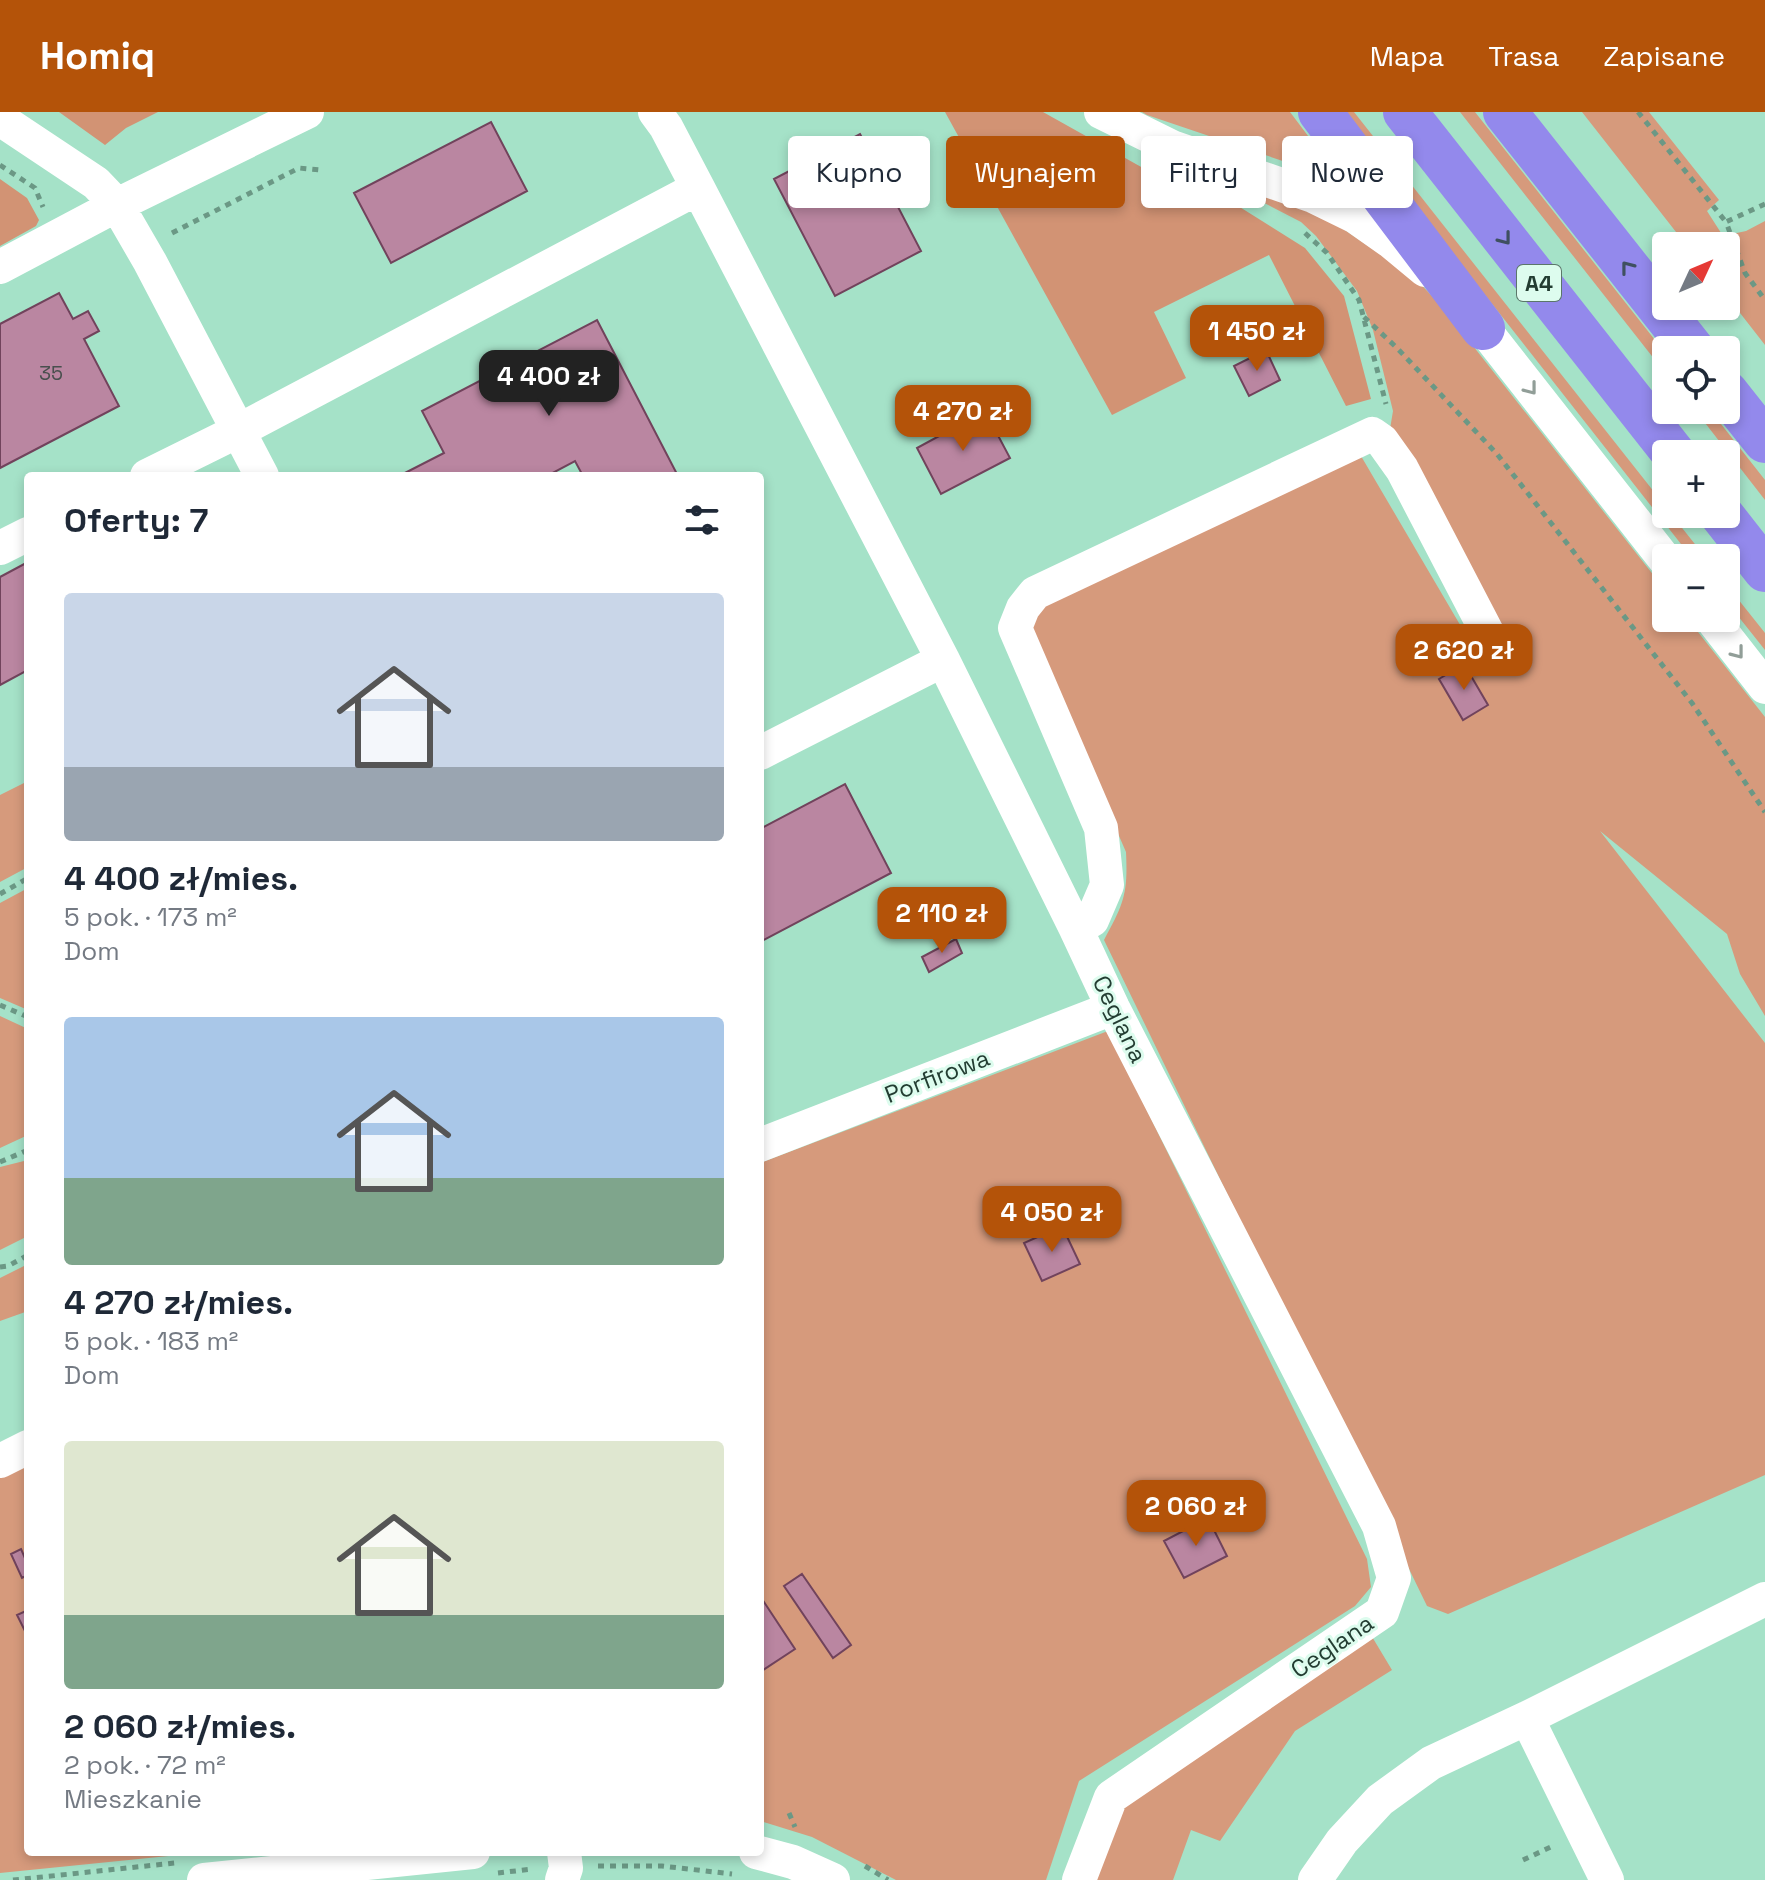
<!DOCTYPE html>
<html lang="pl">
<head>
<meta charset="utf-8">
<style>
	:root { --surface:#fff; --page:#f6f6f7; --text:#1f2937; --muted:#747a83; --accent:#b45309 }
	body { margin:0; font-family:"Space Grotesk",sans-serif; background:var(--page); color:var(--text); height:100vh; display:flex; flex-direction:column; font-size:30px; white-space:nowrap }
	* { box-sizing:border-box; margin:0 }
	p { font-size:26px; color:var(--muted) }
	.icon { flex:none; width:44px; height:44px; fill:none; stroke:currentColor; stroke-width:2; stroke-linecap:round; stroke-linejoin:round }
	.map { position:relative; flex:1; overflow:hidden }
	.details { position:absolute; left:24px; top:360px; width:740px; height:1384px; display:flex; flex-direction:column; background:var(--surface); border-radius:8px; box-shadow:0 4px 12px #0003 }
	.details>* { flex:none }
	.hud { position:absolute; left:788px; top:24px; width:760px; height:72px; display:flex; gap:16px }
	.needle { width:52px; rotate:46deg }
	.controls { position:absolute; left:1652px; top:120px; display:grid; gap:16px }
	.controls a { display:grid; place-items:center; width:88px; height:88px; border-radius:8px; background:var(--surface); box-shadow:0 4px 12px #0003; font-size:40px }
	.price { position:absolute; translate:-50% -68px; padding:0 18px; border-radius:16px; background:var(--accent); color:#fff; font-size:26px; line-height:52px; filter:drop-shadow(0 2px 4px #0008) }
	.price::after { content:''; position:absolute; left:50%; top:48px; width:24px; height:18px; margin-left:-12px; background:inherit; clip-path:polygon(0 0,100% 0,50% 100%) }
	.price.selected { background:#222; color:#fff }
	ul { padding:0; list-style:none }
	li { display:grid; align-content:center; gap:16px; height:424px; padding:0 40px }
	li span { display:grid; place-items:center; height:248px; border-radius:8px; color:#555 }
	li>.icon { margin-inline-start:auto }
	span .icon { width:144px; height:144px; fill:#fffc; stroke-width:1 }
	li b { font-size:34px }
	h2 { display:flex; justify-content:space-between; align-items:center; height:96px; padding:0 40px; font-size:34px }
	.tag { padding:0 28px; border-radius:8px; background:var(--surface); box-shadow:0 4px 12px #0003; font-size:28px; line-height:72px }
	.tag.selected { background:var(--accent); color:#fff }
	header { display:flex; align-items:center; gap:48px; box-sizing:border-box; height:112px; padding:0 40px; background:var(--accent); color:#fff }
	header strong { font-size:38px }
	nav { display:flex; gap:44px; margin-inline-start:auto; font-size:28px }
	.map>svg:first-child { display:block }
	.green { fill:#d69a7c }
	.forest { fill:#d29374 }
	.building { fill:#ba86a1; stroke:#71435c; stroke-width:2 }
	.lines { fill:none; stroke-linecap:round; stroke-linejoin:round }
	.path { stroke:#6b9885; stroke-width:5; stroke-dasharray:6 6; stroke-linecap:butt }
	.minor { stroke:#fff; stroke-width:34 }
	.highway { stroke:#9389ec; stroke-width:44 }
	.oneway { stroke:#3f5060 }
	.oneway2 { stroke:#919e98 }
	.labels { text-anchor:middle; dominant-baseline:central; stroke-width:6; stroke-linejoin:round; paint-order:stroke }
	.number-label { font-size:20px; fill:#494f4e }
	.shield { fill:#ddfcee; stroke:#5b766a; stroke-width:2 }
	.shield-label { font-size:22px; font-weight:bold; fill:#233d32 }
	.street-label { font-size:24px; fill:#233d32; stroke:#ddfcee }
</style>
</head>
<body>
<header>
<strong>Homiq</strong>
<nav><a>Mapa</a><a>Trasa</a><a>Zapisane</a></nav>
</header>
<div class="map">
<svg width="1765" height="1768" viewBox="0 0 1765 1768">
	<rect width="100%" height="100%" fill="#a5e2c8"/>
	<!-- green -->
	<path class="green" d="M1142 0H1290L1342 69 1147 3Z
		M1341 0H1354L1666 395V402H1671L1706 446H1692Z
		M1460 0H1475L1666 242V262Z
		M1582 0H1649L1719 88 1707 99 1723 124 1746 119 1765 109V233L1726 183V134H1687Z
		M1226 71 1320 101 1415 166 1444 197 1666 479V506H1687L1765 605V904L1740 862 1727 822 1600 719 1765 931V1363L1448 1502 1427 1494 1104 828C1124 791 1128 782 1126 740L1033 526 1032 504 1042 489 1361 344 1476 540 1501 525 1390 317 1393 299 1373 218 1357 179 1316 124 1301 110Z
		M1695 298H1710L1765 368V388Z
		M1726 472 1765 521V538L1726 489Z
		M28 669V755L0 770V683Z
		M28 776V898L0 886V791Z
		M0 904 28 917V1023L0 1036Z
		M1108 919 1367 1447 1371 1475 1355 1494 1079 1669 1046 1768H896L812 1725 760 1709V1051Z
		M28 1048V1124L0 1138V1055Z
		M28 1152V1199L0 1209V1166Z
		M28 1349V1740H208L0 1761V1364Z
		M1371 1523 1392 1558 1295 1619 1220 1729 1191 1718 1173 1768H1092L1103 1729 1131 1686Z"/>
	<!-- forest -->
	<path class="forest" d="M59 0H158L126 16 105 33Z
		M945 0H1043L1143 56 1227 87 1305 136 1344 184 1371 287 1346 294 1269 143 1154 200 1186 266 1112 303Z
		M0 67 27 86 39 108 36 114 0 134Z"/>
	<!-- building -->
	<path class="building" d="M491 10 527 79 391 151 354 81Z
		M860 22 921 139 835 184 774 67Z
		M59 181 73 207 88 199 99 219 84 227 119 294 0 356V212Z
		M597 208 678 364H583L575 349 547 364H399L444 341 422 299Z
		M1266 238 1280 268 1249 284 1234 254Z
		M985 299 1010 346 941 382 917 336Z
		M28 450V558L0 573V465Z
		M1464 552 1488 593 1463 608 1439 567Z
		M845 672 891 761 760 830V717Z
		M956 827 962 841 929 860 922 845Z
		M1062 1114 1080 1152 1042 1169 1024 1131Z
		M1208 1406 1227 1444 1184 1466 1164 1429Z
		M21 1437 28 1453V1463L22 1466 11 1442Z
		M802 1462 851 1533 833 1546 784 1474Z
		M760 1484 795 1537 760 1560Z
		M28 1498V1517L25 1519 17 1503Z"/>
	<g class="lines">
		<!-- path -->
		<path class="path" d="M1638 0 1726 110
			M0 53 35 76 43 95
			M1765 92 1726 110 1745 161 1765 188
			M172 121 299 56 320 58
			M1305 121 1327 141 1359 188 1386 292
			M1364 205 1397 236 1497 342 1692 591 1765 700
			M0 782 28 766
			M0 893 28 905
			M0 1050 28 1038
			M0 1155 8 1154 28 1143
			M789 1701 795 1715
			M1523 1748 1553 1734
			M598 1754H662L732 1762
			M865 1754 888 1768
			M498 1761 532 1757
			M13 1768 175 1751"/>
		<!-- minor -->
		<path class="minor" d="M655 0 666 15 698 76 943 548 1076 817
			M1101 0 1172 35 1313 84 1356 105 1390 129 1425 158
			M0 7 96 71 117 93 150 150 262 364
			M0 155 117 93 307 0
			M1466 198 1483 216 1666 449
			M147 364 238 319 698 76
			M0 436 28 422
			M1711 506 1765 575
			M760 641 943 548
			M760 1033 1113 896
			M0 1349 28 1335
			M1527 1606 1607 1768
			M756 1740 793 1750 833 1768
			M204 1768 473 1740
			M562 1768 566 1756 564 1740
			M1079 1768 1111 1685 1382 1500 1394 1466 1379 1414 1113 896 1076 817 1092 808 1107 773 1101 716 1015 516 1023 496 1035 481 1372 322 1382 329 1402 357 1487 520
			M1315 1768 1342 1729 1380 1688 1431 1651 1527 1606 1765 1487"/>
		<!-- highway -->
		<path class="highway" d="M1320 0 1483 216
			M1405 0 1674 342
			M1505 0 1693 238
			M1726 280 1765 329
			M1721 402 1765 458"/>
	</g>
	<!-- one-way arrows -->
	<defs><path id="oneway-chevron" d="M-2-3.5L2.5 0L-2 3.5" fill="none" stroke-width="1.6" stroke-linecap="round" stroke-linejoin="round" transform="scale(2)"/></defs>
	<g class="oneway">
		<use href="#oneway-chevron" transform="translate(1505 127) rotate(52)"/>
		<use href="#oneway-chevron" transform="translate(1627 155) rotate(-128)"/>
	</g>
	<g class="oneway2">
		<use href="#oneway-chevron" transform="translate(1531 277) rotate(52)"/>
		<use href="#oneway-chevron" transform="translate(1738 541) rotate(52)"/>
	</g>
	<g class="labels">
		<!-- number labels -->
		<g class="number-label">
			<text x="51" y="261">35</text>
		</g>
		<!-- shield labels -->
		<rect class="shield" x="1517" y="153" width="44" height="36" rx="6"/>
		<g class="shield-label">
			<text x="1539" y="171">A4</text>
		</g>
		<!-- street labels -->
		<g class="street-label">
			<text transform="translate(1120 907) rotate(64)">Ceglana</text>
			<text transform="translate(937 964) rotate(-21)">Porfirowa</text>
			<text transform="translate(1332 1534) rotate(-34)">Ceglana</text>
		</g>
	</g>
</svg>
<div class="controls">
<a><svg class="needle" viewBox="-14 -14 28 28"><path d="M0-13l5 13h-10z" fill="#e53935"/><path d="M0 13l5-13h-10z" fill="#747a83"/></svg></a>
<a><svg class="icon" aria-label="locate" viewBox="0 0 24 24"><circle cx="12" cy="12" r="6"/><path d="M12 2v4M12 18v4M2 12h4M18 12h4"/></svg></a>
<a>+</a>
<a>−</a>
</div>
<b class="price" style="left:1257px;top:261px">1 450 zł</b>
<b class="price selected" style="left:549px;top:306px">4 400 zł</b>
<b class="price" style="left:963px;top:341px">4 270 zł</b>
<b class="price" style="left:1464px;top:580px">2 620 zł</b>
<b class="price" style="left:942px;top:843px">2 110 zł</b>
<b class="price" style="left:1052px;top:1142px">4 050 zł</b>
<b class="price" style="left:1196px;top:1436px">2 060 zł</b>
<div class="hud">
<a class="tag">Kupno</a>
<a class="tag selected">Wynajem</a>
<a class="tag">Filtry</a>
<a class="tag">Nowe</a>
</div>
<section class="details">
<h2>Oferty: 7<svg class="icon" aria-label="filters" viewBox="0 0 24 24"><path d="M4 7h16M4 17h16"/><circle cx="9" cy="7" r="2"/><circle cx="15" cy="17" r="2"/></svg></h2>
<ul>
<li><span style="background:linear-gradient(#c9d6e8 70%,#9aa5b1 0)"><svg class="icon" aria-label="home" viewBox="0 0 24 24"><path d="M3 11l9-7 9 7M6 9v11h12V9"/></svg></span><div><b>4 400 zł/mies.</b><p>5 pok. · 173 m²</p><p>Dom</p></div></li>
<li><span style="background:linear-gradient(#a9c7e8 65%,#7fa58c 0)"><svg class="icon" aria-label="home" viewBox="0 0 24 24"><path d="M3 11l9-7 9 7M6 9v11h12V9"/></svg></span><div><b>4 270 zł/mies.</b><p>5 pok. · 183 m²</p><p>Dom</p></div></li>
<li><span style="background:linear-gradient(#dfe7d0 70%,#7fa58c 0)"><svg class="icon" aria-label="home" viewBox="0 0 24 24"><path d="M3 11l9-7 9 7M6 9v11h12V9"/></svg></span><div><b>2 060 zł/mies.</b><p>2 pok. · 72 m²</p><p>Mieszkanie</p></div></li>
</ul>
</section>
</div>
</body>
</html>
